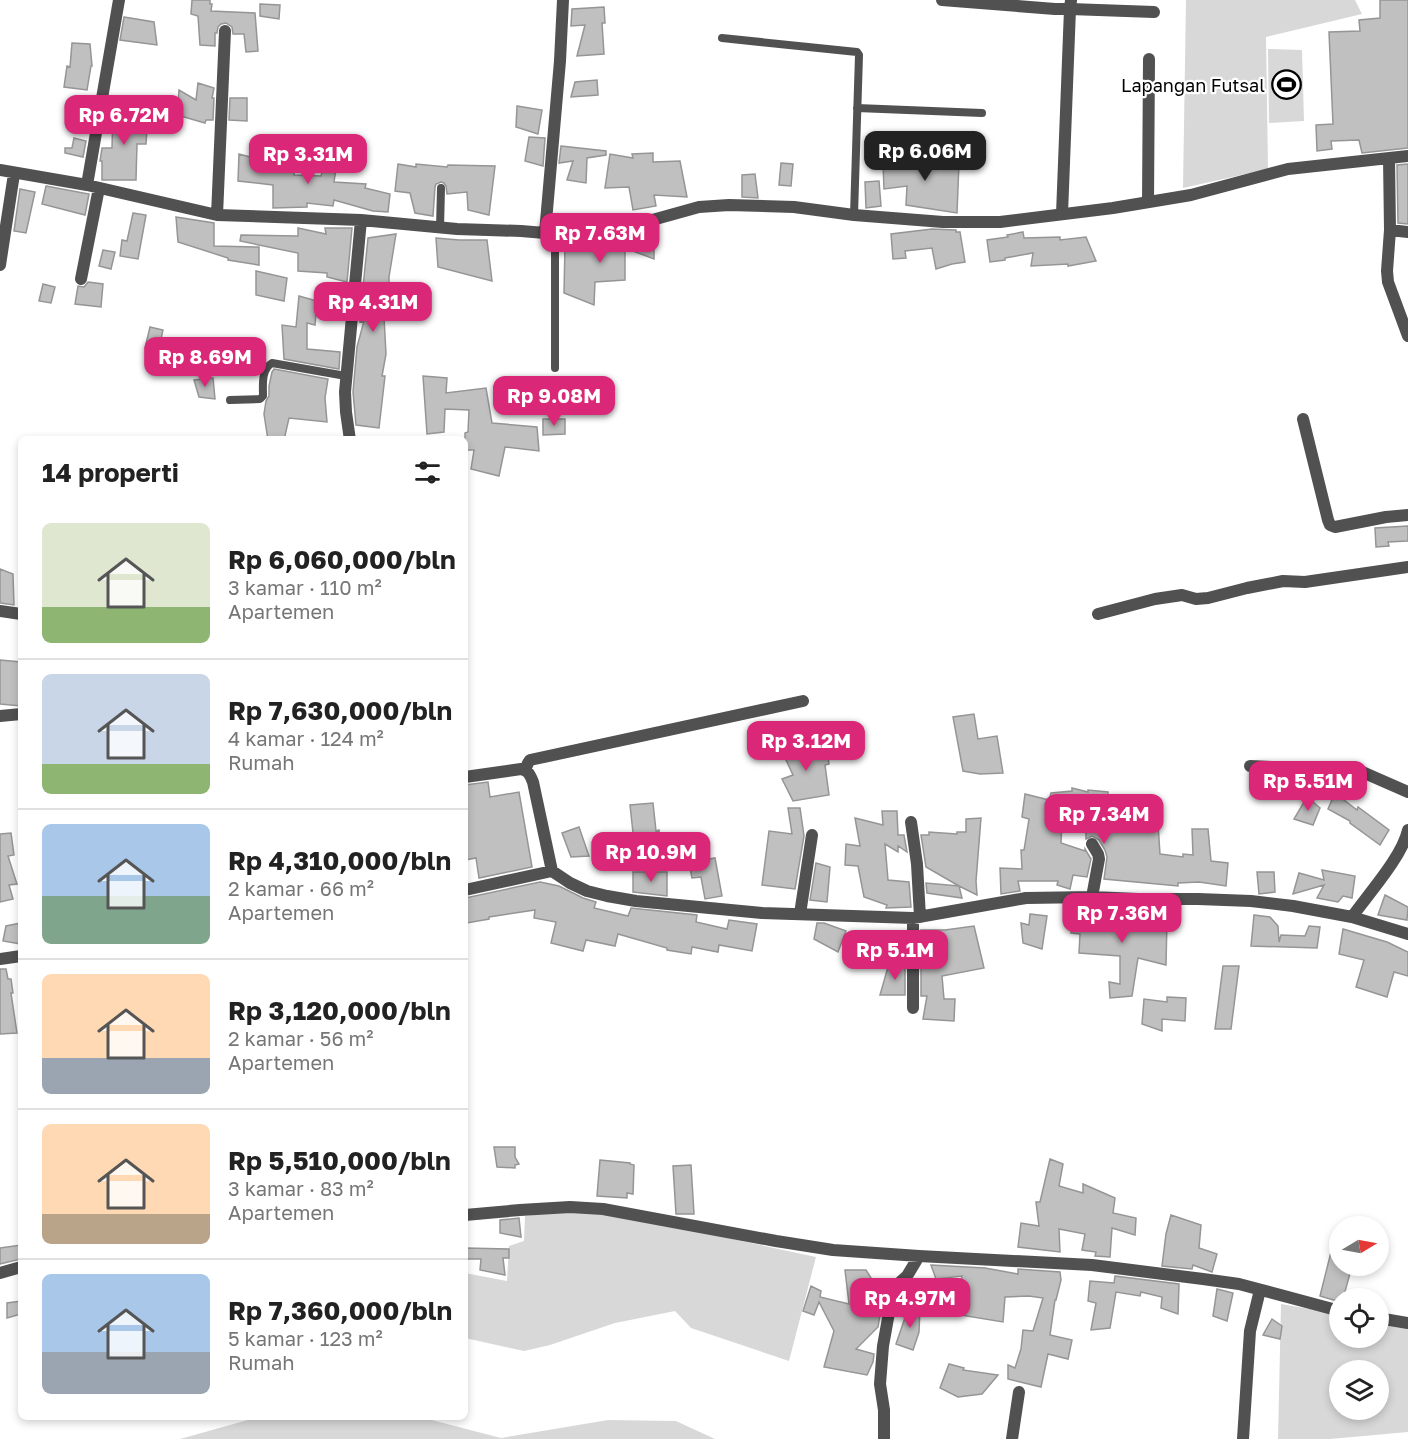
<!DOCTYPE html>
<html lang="id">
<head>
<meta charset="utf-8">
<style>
	:root { --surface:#fff; --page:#f2f2f2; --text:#222; --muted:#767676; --line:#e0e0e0; --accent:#db2777 }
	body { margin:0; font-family:"Golos Text",sans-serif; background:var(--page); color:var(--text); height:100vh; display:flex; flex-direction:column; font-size:22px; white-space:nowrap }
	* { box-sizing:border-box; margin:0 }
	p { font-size:20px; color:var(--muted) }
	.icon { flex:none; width:33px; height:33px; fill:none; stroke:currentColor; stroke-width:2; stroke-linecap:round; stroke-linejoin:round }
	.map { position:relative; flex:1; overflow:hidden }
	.panel { position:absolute; left:18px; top:436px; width:450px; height:984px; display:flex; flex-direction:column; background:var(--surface); border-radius:9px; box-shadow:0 3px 9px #0003 }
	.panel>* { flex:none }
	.needle { width:39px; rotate:80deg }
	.buttons { position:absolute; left:1329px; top:1216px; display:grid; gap:12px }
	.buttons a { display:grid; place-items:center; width:60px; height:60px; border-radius:50%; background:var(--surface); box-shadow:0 3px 9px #0003; font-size:30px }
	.price { position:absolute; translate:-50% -51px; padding:0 14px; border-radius:12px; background:var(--accent); color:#fff; font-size:20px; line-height:39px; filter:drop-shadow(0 2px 3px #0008) }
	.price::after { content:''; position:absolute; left:50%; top:36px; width:18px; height:14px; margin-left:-9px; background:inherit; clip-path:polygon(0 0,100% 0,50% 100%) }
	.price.on { background:#222; color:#fff }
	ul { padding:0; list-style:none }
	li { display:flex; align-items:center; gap:18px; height:150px; padding:0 24px }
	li+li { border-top:2px solid var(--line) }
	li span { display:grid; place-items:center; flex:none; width:168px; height:120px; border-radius:9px; color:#555 }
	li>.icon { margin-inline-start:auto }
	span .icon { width:72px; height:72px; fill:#fffc; stroke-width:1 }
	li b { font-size:26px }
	h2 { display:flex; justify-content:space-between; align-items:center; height:72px; padding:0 24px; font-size:26px }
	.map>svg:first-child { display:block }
	.green { fill:#d8d8d8; fill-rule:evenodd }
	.building { fill:#c0c0c0; stroke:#959595; stroke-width:1.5 }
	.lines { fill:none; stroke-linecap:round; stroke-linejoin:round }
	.lane { stroke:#515151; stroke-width:8 }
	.street { stroke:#515151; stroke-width:12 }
	.labels { text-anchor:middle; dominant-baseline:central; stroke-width:4.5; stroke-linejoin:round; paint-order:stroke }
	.poi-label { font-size:18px; fill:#000; stroke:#fff; text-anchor:end }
</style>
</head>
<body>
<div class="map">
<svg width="1408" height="1439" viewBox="0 0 1408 1439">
	<rect width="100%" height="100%" fill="#fff"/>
	<!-- green -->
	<path class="green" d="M1186 0H1355L1362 14 1266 37 1268 169 1183 188Z
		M1268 49 1302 50 1304 121 1269 123Z
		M588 1208 816 1257 789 1361 691 1328 675 1311 615 1323 550 1345 524 1351 465 1338V1273L507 1281 509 1246 524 1241 525 1216Z
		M1281 1304 1339 1314 1340 1338H1378L1379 1321 1408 1326V1432L1330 1439H1278ZM1340 1371H1378V1410H1340Z
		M255 1418H424L501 1438 608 1420 676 1421 715 1439H180Z"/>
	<!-- building -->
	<path class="building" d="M192 0H210V4H212L211 11 255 13 258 51 246 52 244 34H233L232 27 226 23 221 24 218 27 217 33H215V46L200 45 198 16 191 14Z
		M1380 0H1408V148L1362 153 1359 140 1331 141 1332 149 1317 151 1316 125 1333 124 1329 32 1360 31 1359 20 1380 18Z
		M260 4 280 5 279 19 260 16Z
		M604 7 605 23H602L604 54 577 56 585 25 571 26 572 9Z
		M124 17 154 22 157 45 120 40Z
		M72 43 90 44 92 66H91L87 90 64 87 67 66 70 67Z
		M597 80 598 95 571 97 575 82Z
		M198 83 214 88 212 98H214L213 120H206L205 123 177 115 179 90 196 100Z
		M230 98H247V121L229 120Z
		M517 106 542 110 538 134 516 127Z
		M113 112 148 113 146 144H137L136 180H102V161H100L102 148H112Z
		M529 137 545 138 543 166 525 161Z
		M74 138 86 141 83 157 65 153V148H72Z
		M561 146 606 151V155L587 158 586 183 567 180 573 161 559 163Z
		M282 147 296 148 294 175 321 176 323 168 336 169 334 182 366 184 365 188 390 194 388 212 373 211 334 200 333 206 307 203V207L273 208V185L238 181 239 154 283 166Z
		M653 153V162L680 161 687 197 654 195 656 206 633 210 629 187 605 188 610 154 633 158 632 154Z
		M908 153 959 163 957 213 906 205 907 186 884 189 883 163 906 161Z
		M781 163 793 164 791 186 779 185Z
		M398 164 416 167V164L447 167 448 165 495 166 489 215 468 210 467 192 447 194 446 186 444 183 441 182 436 184 435 187 433 216 415 213 410 193 395 191Z
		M1408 164V224L1398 223 1397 165Z
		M755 174 758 198 742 197V175Z
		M879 181 881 206 866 208 865 182Z
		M46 186 89 194 85 215 42 204Z
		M20 189 35 192 26 233 14 231Z
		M133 213 146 215 138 259 120 256 122 240 127 241Z
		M176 217 214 223V246L259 247V265L228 260V258L178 242Z
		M298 228 326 234 325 228H352L347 282 327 277V273L298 271V253L240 241 241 235 298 236Z
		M932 229 956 230V232H960L965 262 952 264 936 269 932 248 905 251 906 258 893 259 891 234Z
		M1023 232 1024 238 1060 237V240L1086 237 1096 261 1068 266V264L1031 266 1033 253 1005 258V260L990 262 987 240 1008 237 1007 235Z
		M638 233 654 235V259L625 248V280L595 282 594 305 564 293 565 245 603 246 602 241 634 240V234Z
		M396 234 389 277V298L383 299 386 354 382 376H385L379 428 356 425 353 392 357 347 364 321 360 322 362 301 365 287H363L368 238Z
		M436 238 459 240H487L492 281 438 267Z
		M103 250 115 252 111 269 99 266Z
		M256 271 287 278 284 301 256 295Z
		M88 282 103 284 101 307 75 304 78 286 84 287Z
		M43 284 55 287 51 303 39 301Z
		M299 296 317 301 315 325 307 323V349L340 352 339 369 284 359 282 325 296 327Z
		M150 327 163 330 159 347 146 344Z
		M274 369 328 379 325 398 327 422 289 418 284 440H268L264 414 266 401 269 396V386L272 372Z
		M423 376 447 378 446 393 486 388 492 423 537 427 539 451 505 447 499 476 471 469 474 450H465V433L468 432 469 410 445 409 444 432 427 434Z
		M213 378 215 399 199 397 194 380Z
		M543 419H565V434L543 435Z
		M1408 526V541L1388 542 1389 546 1376 547 1375 528Z
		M0 569 13 574 14 605 0 603Z
		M0 660 21 662V706L0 704Z
		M974 714 978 739 997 736 1003 773 980 774 963 771 953 717Z
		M803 742 804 750 827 748 829 764 825 765 829 795 793 801 782 779 793 775 780 747Z
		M488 782 490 797 519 792 532 867 479 878 476 858 465 860V785Z
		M1072 788 1088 792V790L1108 792V798L1143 807 1137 825 1158 824 1160 854 1183 857V854L1193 855 1192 829H1208L1211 861 1228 863 1226 886 1199 882 1178 883V886L1104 879 1107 857 1105 850 1099 840 1092 836 1086 839V825L1062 819 1061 843 1085 851V849L1091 859 1087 877 1073 875 1070 889 1057 885 1058 881H1018L1020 891 1001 894 1000 868 1022 869 1021 850H1024L1029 819 1022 817 1025 794 1049 800 1051 793 1072 791Z
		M1335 793 1357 810 1358 807 1389 830 1380 845 1350 823V821L1328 809Z
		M1307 797 1320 808 1313 825 1294 819Z
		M653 803 656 831 659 830 661 849 631 852 630 833H633L630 805Z
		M788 808H800L804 836 795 889 762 885 769 831 792 834Z
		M882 811H897L898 835H904L907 852 898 846V852L885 844 888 880 909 882 911 907 886 908 887 905 864 897 858 866 845 865 846 844 860 846 855 818 883 825Z
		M981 818 976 881 977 895 959 886 962 898 927 893 926 883 959 886 926 867 921 835H929V832L957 834V832H966V819Z
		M579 827 589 856 571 857 562 833Z
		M11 833 14 855 8 856 17 884 9 885 13 899 0 902V834Z
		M715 858 722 896 705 899 701 877 692 878 689 863Z
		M816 863 830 867 827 902 810 900Z
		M1322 870 1355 876 1352 898 1343 896 1338 902 1317 898 1324 885 1293 894 1299 873 1324 880Z
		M633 872H667V896L633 892Z
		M1257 872H1274L1275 892 1259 894Z
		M540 882 559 886 583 898 596 902 594 908 628 916 631 908 697 915 696 922 727 929 729 920 757 924 752 951 719 945 718 952 692 947 691 954 667 950V948L618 934 615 946 586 940 583 951 551 943 556 922 534 918 535 910 489 917V919L467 923 465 912V898Z
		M1385 895 1408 907 1407 920 1378 915Z
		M1093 905 1091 929 1119 928 1123 916 1167 921 1166 965 1138 958 1132 996 1110 998 1109 982 1120 984V956L1079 953 1080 934 1071 933 1073 906Z
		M1030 914 1047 916 1042 949 1023 943 1021 923 1029 925Z
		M1254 915 1270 917 1278 926 1279 942 1281 935 1305 936 1309 926 1320 927 1317 948 1251 946Z
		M21 923V944L3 941 6 926Z
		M817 923H824L846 931 838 952 814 939Z
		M974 926 984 968 942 976 944 999H955L954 1021 923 1019 927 996H921V930H945Z
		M1343 929 1387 942 1408 952V976L1394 972 1387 997 1356 987 1364 960 1339 954Z
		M905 965V995H880L888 967Z
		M1223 966H1239L1231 1029H1215Z
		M0 969H6L8 979H11L13 993H11L17 1033 0 1034Z
		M1167 997 1186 998 1185 1021 1162 1019V1031L1142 1024 1144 999 1167 1002Z
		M494 1147H515V1157L519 1164 515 1165V1168L497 1167Z
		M1050 1159 1063 1164 1059 1186 1083 1193V1184L1115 1198 1113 1213 1136 1218 1135 1235 1112 1228 1110 1257 1095 1256 1096 1252 1082 1250 1085 1234 1059 1229 1060 1252 1018 1247 1021 1223 1039 1226 1036 1202H1040Z
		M600 1160 630 1163V1164L634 1165 633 1194 627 1193V1198L597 1196Z
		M691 1165 694 1214H676L673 1166Z
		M1171 1215 1201 1225 1199 1248 1217 1254 1212 1272 1193 1265 1192 1269 1162 1266 1166 1234Z
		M519 1218 521 1237 500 1233V1220Z
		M1335 1236 1340 1237V1266H1352L1343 1299H1340V1302L1320 1296Z
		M21 1245V1259L0 1264V1248Z
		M465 1248 509 1249V1258H503L505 1275 480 1270 481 1259H465Z
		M931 1265 985 1268 1018 1274V1269L1060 1272 1061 1280 1056 1300H1055L1050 1335 1072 1340 1068 1359 1048 1354 1041 1387 1008 1379V1365L1015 1368 1021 1349 1023 1330 1033 1331 1043 1298 1029 1296 1005 1297 1003 1322 954 1314 962 1276 936 1279Z
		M845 1270H866L883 1297 878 1327 856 1349 874 1354 873 1362 867 1375 824 1367 834 1331 819 1302 814 1315 803 1311 811 1286 821 1291 820 1297 849 1304Z
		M1115 1276 1179 1284 1178 1314 1161 1308 1162 1297 1141 1292 1140 1296 1116 1292 1110 1328 1091 1330 1096 1303 1088 1301 1090 1281 1114 1283Z
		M1217 1289 1233 1293 1227 1321 1213 1316Z
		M21 1301V1314L7 1318V1303Z
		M909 1306 920 1307 919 1332 913 1350 896 1344Z
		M1272 1319 1282 1326 1280 1339 1263 1335Z
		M949 1364 964 1368 963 1370 998 1375 982 1394 958 1397 940 1388Z"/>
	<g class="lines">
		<!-- lane -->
		<path class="lane" d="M722 38 857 52 859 55 854 215
			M857 108 982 113
			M440 228 441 188
			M555 233V368
			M230 400 260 399 263 396C263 384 261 370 272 363L346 376"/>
		<!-- street -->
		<path class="street" d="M942 0 1055 9H1070L1062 214
			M1071 0 1070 9 1154 12
			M1389 158 1390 230 1387 271 1388 282 1408 336
			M0 170 87 185 217 215 361 220 457 229 521 231 545 233 604 231 627 227 699 207 729 205 794 207 854 215 943 222H1000L1113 208 1191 195 1288 169 1408 156
			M87 185 119 0
			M1148 202 1149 59
			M217 215 225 31
			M1390 230 1408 232
			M545 233 560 61 563 0
			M0 265 14 174
			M81 279 99 188
			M1303 419 1328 520 1330 525 1335 527 1386 517 1408 515
			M350 440 346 412 345 392 361 220
			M0 611 21 614
			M1098 614 1155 599 1182 595 1196 599 1208 598 1247 588 1283 581 1305 582 1408 567
			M0 716 21 714
			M1250 766 1360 771 1408 792
			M525 770 528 763 530 760 803 701
			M465 777 521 769C528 770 530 775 533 782L552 871
			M911 822 917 864 920 917
			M1092 844 1098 854 1099 859 1092 897
			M465 890 552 871 570 883 587 891 607 896 636 901 762 913 913 918 1026 898 1092 897 1138 899H1198L1251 901 1293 906 1352 917 1408 934
			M800 914 812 835
			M1352 917C1369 893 1402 857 1408 830
			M913 918V1008
			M0 959 21 956
			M465 1215 520 1210 570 1207 603 1209 776 1241 833 1250 919 1256 1092 1265 1203 1279 1239 1284 1340 1311
			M0 1273 21 1267
			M1378 1318 1408 1323
			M884 1439V1410L880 1384 883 1346 892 1296 897 1285 907 1276 919 1256
			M1012 1439 1019 1392
			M1243 1439 1250 1331 1260 1290"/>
	</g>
	<!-- icons -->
	<defs>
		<symbol id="stadium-ring" viewBox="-11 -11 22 22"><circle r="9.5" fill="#fff" stroke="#000" stroke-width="1.5"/><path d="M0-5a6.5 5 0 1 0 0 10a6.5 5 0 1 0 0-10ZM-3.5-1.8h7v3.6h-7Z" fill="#000"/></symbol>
	</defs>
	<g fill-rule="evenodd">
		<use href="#stadium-ring" x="1270" y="68" width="33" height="33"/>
	</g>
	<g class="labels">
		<!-- poi labels -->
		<g class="poi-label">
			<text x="1265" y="85">Lapangan Futsal</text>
		</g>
	</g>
</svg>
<div class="buttons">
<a><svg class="needle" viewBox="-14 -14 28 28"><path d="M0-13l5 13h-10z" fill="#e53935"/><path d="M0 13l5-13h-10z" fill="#767676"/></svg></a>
<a><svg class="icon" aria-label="locate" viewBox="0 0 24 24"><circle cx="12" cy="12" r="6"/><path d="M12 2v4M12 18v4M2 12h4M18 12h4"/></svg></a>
<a><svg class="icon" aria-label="layers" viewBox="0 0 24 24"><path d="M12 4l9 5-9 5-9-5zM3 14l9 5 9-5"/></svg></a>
</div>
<b class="price" style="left:124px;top:146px">Rp 6.72M</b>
<b class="price on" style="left:925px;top:182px">Rp 6.06M</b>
<b class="price" style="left:308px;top:185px">Rp 3.31M</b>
<b class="price" style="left:600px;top:264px">Rp 7.63M</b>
<b class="price" style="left:373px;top:333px">Rp 4.31M</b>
<b class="price" style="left:205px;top:388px">Rp 8.69M</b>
<b class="price" style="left:554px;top:427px">Rp 9.08M</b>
<b class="price" style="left:806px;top:772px">Rp 3.12M</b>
<b class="price" style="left:1308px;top:812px">Rp 5.51M</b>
<b class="price" style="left:1104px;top:845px">Rp 7.34M</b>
<b class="price" style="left:651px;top:883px">Rp 10.9M</b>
<b class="price" style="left:1122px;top:944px">Rp 7.36M</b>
<b class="price" style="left:895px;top:981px">Rp 5.1M</b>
<b class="price" style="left:910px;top:1329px">Rp 4.97M</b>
<section class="panel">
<h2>14 properti<svg class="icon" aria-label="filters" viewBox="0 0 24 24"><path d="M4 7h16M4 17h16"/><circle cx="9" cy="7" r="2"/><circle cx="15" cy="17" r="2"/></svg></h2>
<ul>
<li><span style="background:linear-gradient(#dfe7d0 70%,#8fb573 0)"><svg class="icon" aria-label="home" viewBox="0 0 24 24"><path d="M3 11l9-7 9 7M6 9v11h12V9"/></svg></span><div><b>Rp 6,060,000/bln</b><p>3 kamar · 110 m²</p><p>Apartemen</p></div></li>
<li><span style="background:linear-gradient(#c9d6e8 75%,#8fb573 0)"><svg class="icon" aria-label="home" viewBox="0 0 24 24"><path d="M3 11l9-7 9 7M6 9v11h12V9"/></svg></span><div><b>Rp 7,630,000/bln</b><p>4 kamar · 124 m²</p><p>Rumah</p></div></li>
<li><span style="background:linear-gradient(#a9c7e8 60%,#7fa58c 0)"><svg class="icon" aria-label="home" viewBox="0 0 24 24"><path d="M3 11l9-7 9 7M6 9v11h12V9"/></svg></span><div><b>Rp 4,310,000/bln</b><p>2 kamar · 66 m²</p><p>Apartemen</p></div></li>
<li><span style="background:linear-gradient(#ffd9b3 70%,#9aa5b1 0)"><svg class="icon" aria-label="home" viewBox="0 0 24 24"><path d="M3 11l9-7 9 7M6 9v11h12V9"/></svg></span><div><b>Rp 3,120,000/bln</b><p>2 kamar · 56 m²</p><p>Apartemen</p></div></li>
<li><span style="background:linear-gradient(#ffd9b3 75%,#b9a48a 0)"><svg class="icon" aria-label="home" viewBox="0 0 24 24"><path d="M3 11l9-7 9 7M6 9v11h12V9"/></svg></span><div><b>Rp 5,510,000/bln</b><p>3 kamar · 83 m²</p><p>Apartemen</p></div></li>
<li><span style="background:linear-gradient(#a9c7e8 65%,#9aa5b1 0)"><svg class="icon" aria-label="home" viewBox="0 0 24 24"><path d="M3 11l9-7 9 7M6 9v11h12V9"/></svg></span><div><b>Rp 7,360,000/bln</b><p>5 kamar · 123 m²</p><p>Rumah</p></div></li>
</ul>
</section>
</div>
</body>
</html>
